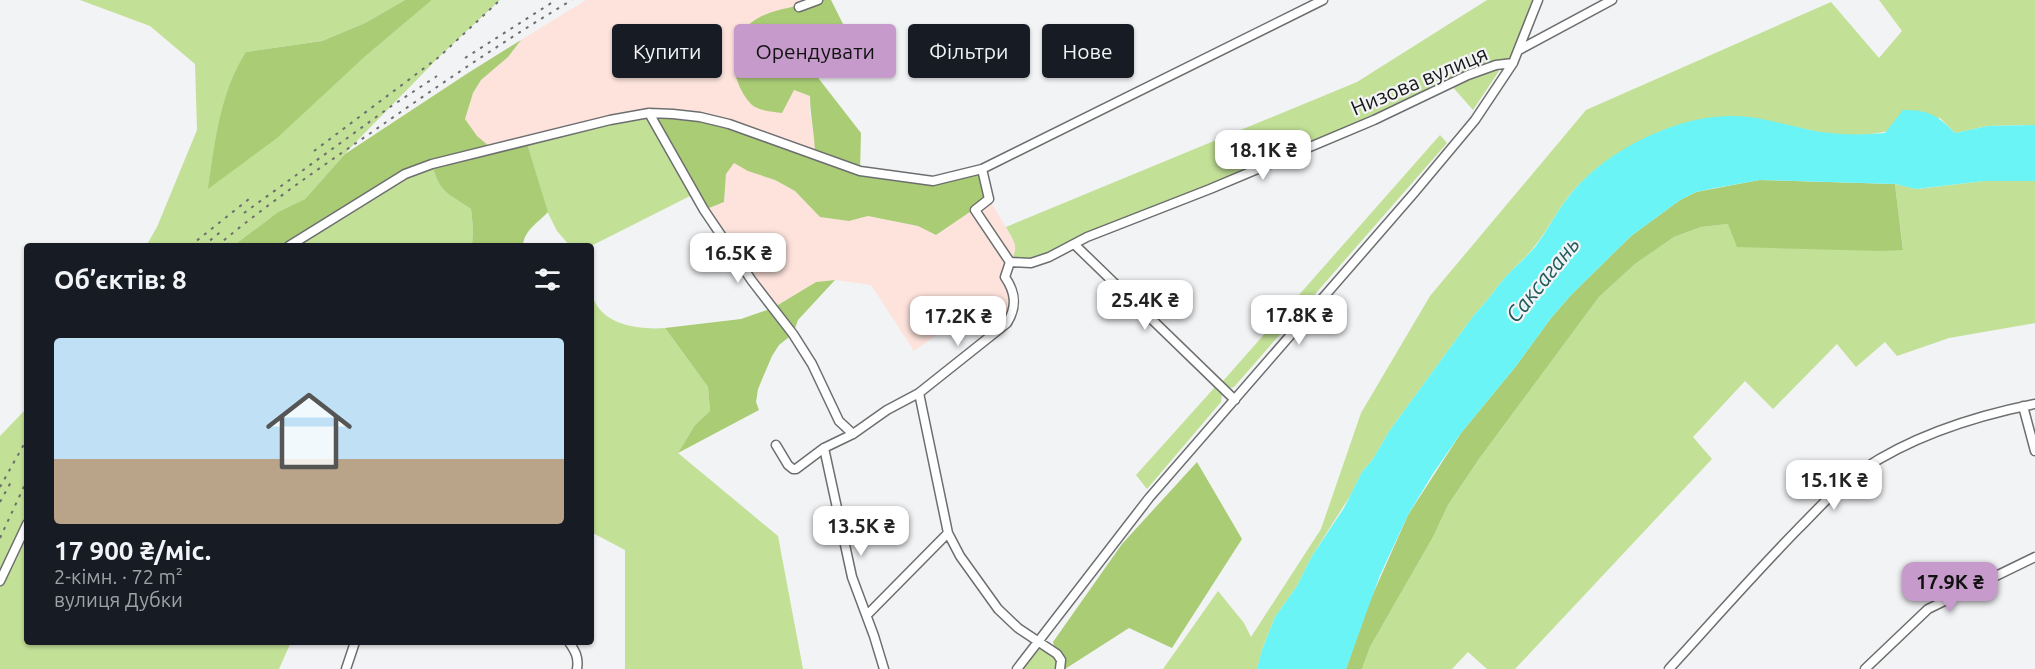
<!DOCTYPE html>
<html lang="uk">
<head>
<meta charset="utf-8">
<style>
	:root { --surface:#171b24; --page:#242831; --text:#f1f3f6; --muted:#9ea1a6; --accent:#c69bcb }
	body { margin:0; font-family:Ubuntu,sans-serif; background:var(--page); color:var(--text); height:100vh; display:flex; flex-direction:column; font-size:22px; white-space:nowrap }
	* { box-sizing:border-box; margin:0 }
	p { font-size:20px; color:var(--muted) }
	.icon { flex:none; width:33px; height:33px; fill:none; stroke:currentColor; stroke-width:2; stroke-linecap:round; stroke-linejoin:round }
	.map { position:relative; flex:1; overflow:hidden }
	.panel { position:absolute; left:24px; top:243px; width:570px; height:402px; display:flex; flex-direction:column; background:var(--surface); border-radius:6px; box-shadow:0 2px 4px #0004 }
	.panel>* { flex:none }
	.banner { position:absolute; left:612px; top:24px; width:570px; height:54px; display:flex; gap:12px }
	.price { position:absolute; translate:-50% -51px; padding:0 14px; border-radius:12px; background:#fff; color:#222; font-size:20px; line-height:39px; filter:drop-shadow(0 2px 3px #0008) }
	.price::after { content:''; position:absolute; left:50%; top:36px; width:18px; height:14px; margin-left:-9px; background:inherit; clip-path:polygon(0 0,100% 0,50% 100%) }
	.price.selected { background:var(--accent); color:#111 }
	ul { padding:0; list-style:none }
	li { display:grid; align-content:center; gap:12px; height:318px; padding:0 30px }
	li span { display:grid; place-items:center; height:186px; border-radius:6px; color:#555 }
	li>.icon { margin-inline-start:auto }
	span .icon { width:108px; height:108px; fill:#fffc; stroke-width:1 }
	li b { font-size:26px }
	h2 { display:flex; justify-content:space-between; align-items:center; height:72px; padding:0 30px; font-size:26px }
	.tag { padding:0 21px; border-radius:6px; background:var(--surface); box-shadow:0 2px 4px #0004; font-size:21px; line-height:54px }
	.tag.selected { background:var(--accent); color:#111 }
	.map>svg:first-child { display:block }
	.industrial { fill:#fde3dc }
	.green { fill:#c2e096 }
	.forest { fill:#aacc75 }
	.water { fill:#6af4f5 }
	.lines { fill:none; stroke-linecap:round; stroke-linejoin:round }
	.minor-casing { stroke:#6c6e6f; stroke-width:11 }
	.minor { stroke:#fff; stroke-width:8 }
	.rail { stroke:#6d6e6f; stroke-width:2; stroke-dasharray:3 6; stroke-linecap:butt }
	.labels { text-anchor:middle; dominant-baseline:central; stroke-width:4.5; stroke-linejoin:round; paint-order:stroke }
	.street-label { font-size:21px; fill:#161617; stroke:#f2f3f5 }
	.water-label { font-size:22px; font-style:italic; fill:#205a5b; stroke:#f2f3f5 }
</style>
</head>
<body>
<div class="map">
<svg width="2035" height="669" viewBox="0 0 2035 669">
	<rect width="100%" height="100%" fill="#f2f3f5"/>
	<!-- industrial -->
	<path class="industrial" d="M586 0H818L799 7 786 8 794 90 810 96V115L815 140V156L700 117 490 149 489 146 477 137 465 119 473 93 481 80 508 57 521 40Z
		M734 163 775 180 795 191 820 217 849 221 868 216 918 226 936 235 989 199 1016 244V253L1006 271 1014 295 1007 323 985 301 914 351 871 285 835 280 816 282 773 308 704 210 724 202 726 174Z"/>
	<!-- green -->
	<path class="green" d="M80 0H405L365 23 322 41 246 52 361 60 432 0H500L439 57 353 145 305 199 278 212 233 246H146L157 227 197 130 195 64 150 26Z
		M1487 0H1538L1513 63 1496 65 1499 71 1473 110 1450 84 1049 257 1010 262C1020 246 1014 242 1006 227L1357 82Z
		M1879 0H2035V125L1988 126 1955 133 1940 118C1909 126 1880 136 1847 135 1810 134 1775 119 1739 117 1683 113 1610 148 1573 191 1558 208 1549 229 1534 247 1525 259 1513 268 1503 280 1493 292 1485 304 1474 315L1390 430 1373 459 1362 472 1350 496 1312 556 1297 586 1275 617 1263 647 1257 669H1163L1218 591 1244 623 1251 637 1321 529 1361 413 1430 296 1586 110 1831 2 1879 58 1902 31Z
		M649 113 694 194 591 246H570L557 231 548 213 526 140Z
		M1440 135 1447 143 1234 387 1230 388 1223 381Z
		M432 164C439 193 448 193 471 209L473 228 472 246H285C332 214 378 184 432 164Z
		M1984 181H2035V323L1949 338 1897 356 1885 342 1856 367 1837 344 1773 409 1745 381 1693 437 1712 459 1515 669H1487L1468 652 1452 669H1362L1370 647 1433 537 1448 505 1479 459 1599 297 1635 264 1674 237 1701 227 1728 224 1903 249 1895 184 1917 189Z
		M591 274C593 281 590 289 593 297 602 325 639 330 665 328L708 387 710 411 695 425 678 453 778 536 803 669H625V550L591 532Z
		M1215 387 1222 395 1221 402 1147 489 1136 475Z
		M27 408V642H291L279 669H0V436Z
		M1039 642 1057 654 1060 669H1017Z"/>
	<!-- forest -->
	<path class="forest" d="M405 0H432L361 60 277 138 208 189C215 142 220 93 246 52L322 41 365 23Z
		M818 0H831L856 50 812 70 861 133 860 171 933 181 982 169 989 199 936 235 918 226 868 216 849 221 820 217 795 191 775 180 748 171 734 163 726 174 724 202 704 210 649 113 700 117 815 155C815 135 810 116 810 96L794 90 782 113C773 112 758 111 751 104 730 82 726 40 752 22 770 8 797 8 818 0Z
		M521 40 508 57 481 80 473 93 465 119 477 136 489 146 490 149 526 140 548 212C538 223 524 230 523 246H472L473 228 471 209C448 193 439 193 432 164L405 174 344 206 285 246H233L278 212 305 199 345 154 468 73Z
		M1759 180 1895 184 1903 250 1881 251 1737 247 1728 224 1701 227 1674 237 1635 264 1599 297 1479 459 1448 505 1433 537 1370 647 1362 669H1346L1369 603 1408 515 1461 433 1516 366 1551 318 1571 295 1631 236 1680 200 1696 192Z
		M835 280 798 320 793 334 779 345 772 356 758 389 756 402 759 410 678 453 695 425 710 411 708 387 665 328 741 319 773 308 816 282Z
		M1197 462 1242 539 1172 648 1129 628 1065 669H1060L1053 642 1122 544Z"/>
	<!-- water -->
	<path class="water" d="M1903 110C1929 110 1937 115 1955 133L1988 126 2035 125V181H1984L1916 189 1895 184 1760 180 1715 188 1696 192 1680 200 1631 236 1571 295 1551 318 1516 366 1461 433 1432 475 1408 515 1380 575 1346 669H1257L1262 650 1275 617 1297 586 1312 556 1344 508 1362 472 1373 459 1390 430 1474 315C1485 304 1493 292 1503 280 1513 268 1525 259 1535 247 1549 229 1558 208 1574 190 1610 148 1680 114 1735 116 1765 117 1792 127 1821 132 1842 135 1863 135 1885 133Z"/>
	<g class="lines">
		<defs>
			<path id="minor" d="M799 7 818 0
				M1519 50 1612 0
				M649 113 704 210 752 281 793 334 812 364 839 421 853 434
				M1074 244 1235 400
				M289 246 405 174 432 164 610 120 649 113 673 114 700 117 729 124 860 171 933 181 982 169 1323 0
				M1010 262 1031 263 1049 257 1087 237 1210 189 1374 120 1468 75 1496 65 1513 63
				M919 393 948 533 960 556 998 609 1018 628 1057 654 1061 660 1060 669
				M2023 406 2035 451
				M776 445 788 465 793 469H796L824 448 853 434 887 410 919 393 1007 323C1017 307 1016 293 1005 277L1010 262 975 210 989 199 982 169
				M824 448 852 577 874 636 884 669
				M0 581 27 524
				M867 615 948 533
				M569 642C575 651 579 657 577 669
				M346 669 355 642
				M1017 669 1149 498 1414 193 1475 120 1513 63 1538 0
				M1669 669C1712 622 1754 574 1798 529 1819 508 1838 486 1862 470 1914 435 1975 416 2035 404
				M1865 669 1928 609 2035 557"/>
		</defs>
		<!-- minor casing -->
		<use href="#minor" class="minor-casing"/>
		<!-- minor -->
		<use href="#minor" class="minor"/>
		<!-- rail -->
		<path class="rail" d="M465 58 556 0
			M314 151 439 57 500 0
			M244 213 390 107 437 76
			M190 246 249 199
			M203 246 223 230
			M217 246C267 204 321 167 375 130 439 85 505 40 572 0
			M0 487 27 439
			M0 502 11 482
			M0 538 27 480"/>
	</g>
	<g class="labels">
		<!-- street labels -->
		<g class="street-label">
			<text transform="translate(1419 80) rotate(-23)">Низова вулиця</text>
		</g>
		<!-- water labels -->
		<g class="water-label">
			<text transform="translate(1542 279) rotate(-51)">Саксагань</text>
		</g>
	</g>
</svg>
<b class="price" style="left:1263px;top:181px">18.1K ₴</b>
<b class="price" style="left:738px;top:284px">16.5K ₴</b>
<b class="price" style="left:1145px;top:331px">25.4K ₴</b>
<b class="price" style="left:1299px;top:346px">17.8K ₴</b>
<b class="price" style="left:958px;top:347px">17.2K ₴</b>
<b class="price" style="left:1834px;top:511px">15.1K ₴</b>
<b class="price" style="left:861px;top:557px">13.5K ₴</b>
<b class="price selected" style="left:1950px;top:613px">17.9K ₴</b>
<div class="banner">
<a class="tag">Купити</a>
<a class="tag selected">Орендувати</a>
<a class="tag">Фільтри</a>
<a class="tag">Нове</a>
</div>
<section class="panel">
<h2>Об’єктів: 8<svg class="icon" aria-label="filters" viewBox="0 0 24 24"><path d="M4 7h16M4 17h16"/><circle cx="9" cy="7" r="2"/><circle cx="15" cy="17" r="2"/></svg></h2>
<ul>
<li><span style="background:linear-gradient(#bfe0f5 65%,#b9a48a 0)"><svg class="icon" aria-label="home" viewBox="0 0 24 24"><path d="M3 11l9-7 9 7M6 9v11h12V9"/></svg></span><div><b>17 900 ₴/міс.</b><p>2-кімн. · 72 m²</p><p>вулиця Дубки</p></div></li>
</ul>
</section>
</div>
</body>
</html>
